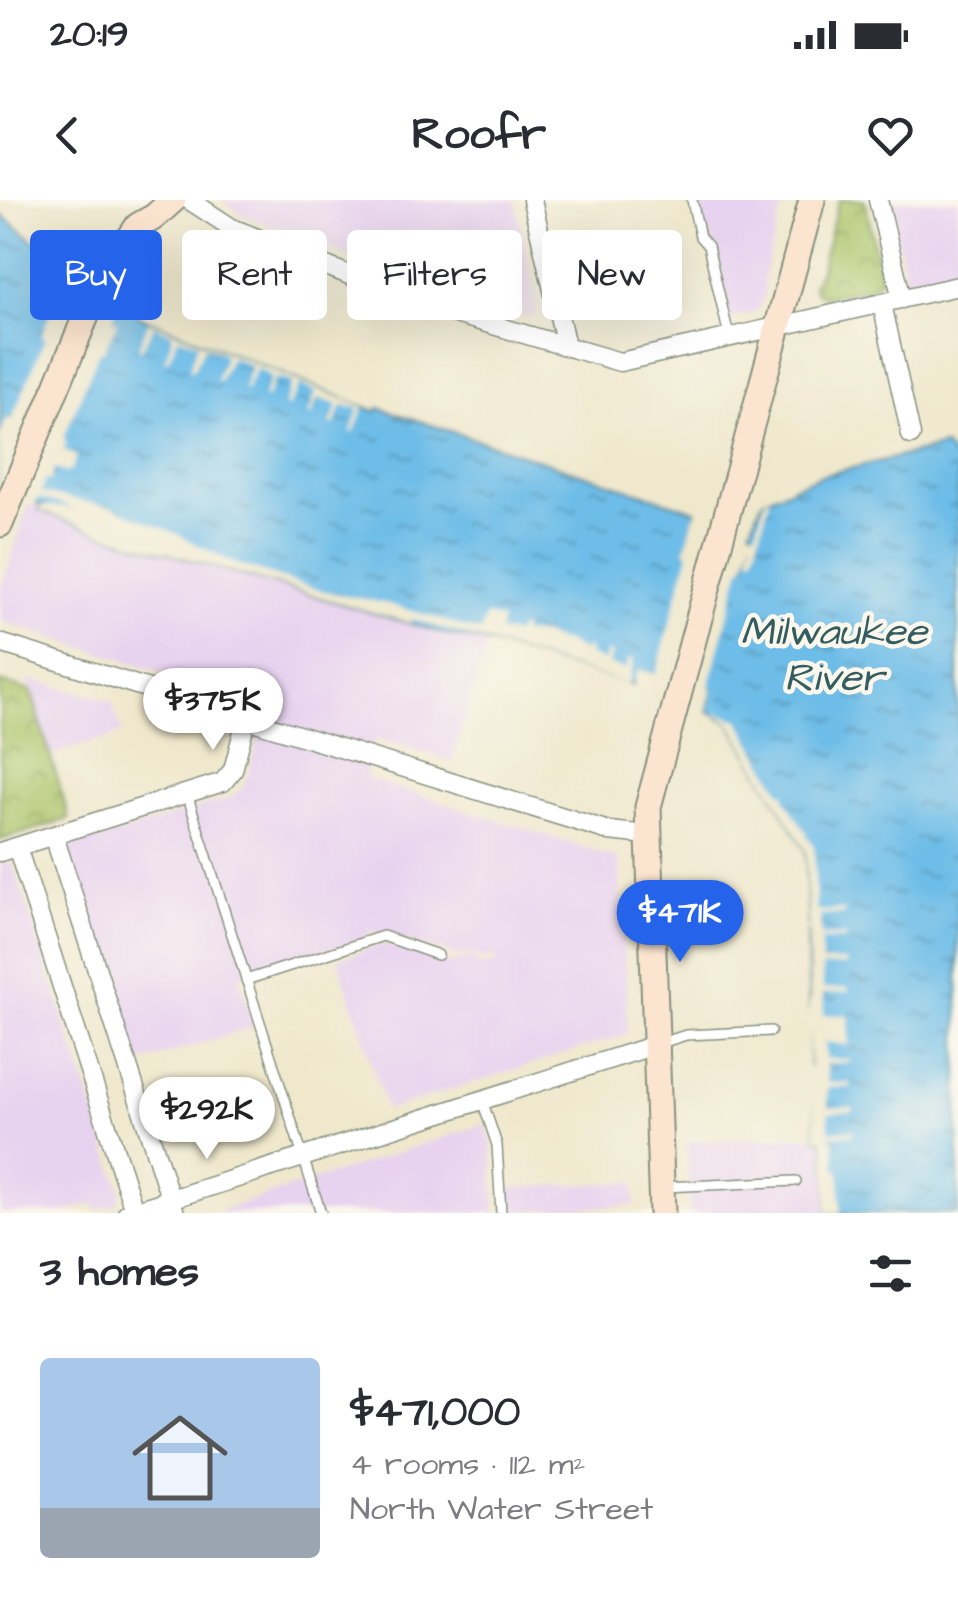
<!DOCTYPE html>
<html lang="en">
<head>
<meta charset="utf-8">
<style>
	:root { --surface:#fff; --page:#f2f2f3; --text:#2b2b33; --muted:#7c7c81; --accent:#2563eb }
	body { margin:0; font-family:"Architects Daughter",sans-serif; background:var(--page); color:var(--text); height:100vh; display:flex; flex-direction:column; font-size:38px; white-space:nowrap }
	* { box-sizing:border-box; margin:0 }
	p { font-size:32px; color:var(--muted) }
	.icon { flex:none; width:55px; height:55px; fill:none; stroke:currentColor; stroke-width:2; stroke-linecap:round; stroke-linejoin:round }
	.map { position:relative; height:1013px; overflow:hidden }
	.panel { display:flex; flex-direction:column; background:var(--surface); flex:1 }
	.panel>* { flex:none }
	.guide { position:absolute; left:30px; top:30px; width:900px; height:90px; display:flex; gap:20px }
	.price { position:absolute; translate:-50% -85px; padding:0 22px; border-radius:35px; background:#fff; color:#222; font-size:32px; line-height:65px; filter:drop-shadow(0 2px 5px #0008) }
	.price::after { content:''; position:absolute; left:50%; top:60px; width:30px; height:22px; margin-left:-15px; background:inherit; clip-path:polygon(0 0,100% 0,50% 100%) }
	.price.current { background:var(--accent); color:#fff }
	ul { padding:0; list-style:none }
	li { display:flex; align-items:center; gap:30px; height:250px; padding:0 40px }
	li span { display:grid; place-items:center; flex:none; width:280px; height:200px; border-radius:10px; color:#555 }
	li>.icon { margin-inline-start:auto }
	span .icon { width:120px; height:120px; fill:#fffc; stroke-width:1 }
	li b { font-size:42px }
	h2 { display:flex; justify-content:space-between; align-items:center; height:120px; padding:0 40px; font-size:42px }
	.chip { padding:0 35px; border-radius:10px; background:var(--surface); box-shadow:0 10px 40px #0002; font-size:35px; line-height:90px }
	.chip.current { background:var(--accent); color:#fff }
	.status { display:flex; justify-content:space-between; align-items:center; height:70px; padding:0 50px; background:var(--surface); direction:ltr }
	.status svg { height:28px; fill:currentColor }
	header { display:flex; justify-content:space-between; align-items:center; height:130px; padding:0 40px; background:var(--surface); font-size:45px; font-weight:800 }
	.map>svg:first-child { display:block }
	.built { fill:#e7d2ef }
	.park { fill:url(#park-crowns); stroke:#66814f; stroke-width:2.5 }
	.water { fill:url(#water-ripples); stroke:#467d8e; stroke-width:2.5 }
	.pier { fill:#efe8cd }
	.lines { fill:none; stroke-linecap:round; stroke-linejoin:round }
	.service-casing { stroke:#879280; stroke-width:12 }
	.minor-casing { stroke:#879280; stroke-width:21 }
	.secondary-casing { stroke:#879280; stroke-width:29 }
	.service { stroke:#fff; stroke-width:9 }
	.minor { stroke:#fff; stroke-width:18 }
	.secondary { stroke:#fce5d0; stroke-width:25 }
	.labels { text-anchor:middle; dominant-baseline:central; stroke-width:9; stroke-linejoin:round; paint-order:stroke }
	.water-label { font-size:40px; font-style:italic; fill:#335d61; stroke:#fbf7ec }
</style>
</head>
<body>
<div class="status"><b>20:19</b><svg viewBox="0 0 49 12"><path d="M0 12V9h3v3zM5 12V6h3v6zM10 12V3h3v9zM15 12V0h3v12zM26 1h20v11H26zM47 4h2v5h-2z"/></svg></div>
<header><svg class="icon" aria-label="back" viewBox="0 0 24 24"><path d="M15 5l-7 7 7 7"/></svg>Roofr<svg class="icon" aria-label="heart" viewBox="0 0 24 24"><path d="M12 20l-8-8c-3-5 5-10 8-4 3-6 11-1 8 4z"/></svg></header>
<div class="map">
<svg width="958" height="1013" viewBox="0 0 958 1013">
	<defs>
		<pattern id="park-crowns" width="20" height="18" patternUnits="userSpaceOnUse" patternTransform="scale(2.5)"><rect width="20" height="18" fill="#adc56a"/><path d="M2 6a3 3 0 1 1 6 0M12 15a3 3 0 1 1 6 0" fill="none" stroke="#8ca158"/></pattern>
		<pattern id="water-ripples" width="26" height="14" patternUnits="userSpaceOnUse" patternTransform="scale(2.5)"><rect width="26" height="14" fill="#6ebde8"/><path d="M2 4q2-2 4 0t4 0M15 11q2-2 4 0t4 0" fill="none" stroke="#5a9bbd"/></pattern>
	</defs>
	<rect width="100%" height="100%" fill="#fbf7ec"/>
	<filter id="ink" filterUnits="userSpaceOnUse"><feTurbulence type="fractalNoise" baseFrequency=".01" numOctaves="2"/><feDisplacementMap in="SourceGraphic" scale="20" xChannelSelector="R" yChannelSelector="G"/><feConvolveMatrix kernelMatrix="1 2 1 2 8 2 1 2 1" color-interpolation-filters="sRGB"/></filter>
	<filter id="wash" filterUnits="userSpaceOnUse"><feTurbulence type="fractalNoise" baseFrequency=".0048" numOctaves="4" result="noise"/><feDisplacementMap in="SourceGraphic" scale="40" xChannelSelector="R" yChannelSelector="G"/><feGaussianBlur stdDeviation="2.25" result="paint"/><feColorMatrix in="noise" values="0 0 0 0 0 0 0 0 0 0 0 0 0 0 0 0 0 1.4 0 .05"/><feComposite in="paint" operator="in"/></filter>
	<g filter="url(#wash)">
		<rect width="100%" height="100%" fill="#efe8cd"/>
		<!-- built -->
		<path class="built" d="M221 0H515L538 111 529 117 412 81 239 13Z
			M698 0H784L763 81 766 92 756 112 729 119 711 35 703 27Z
			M888 0H958V73L916 83 906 79Z
			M30 301 41 306 40 310 102 334 445 433 488 442 480 469 476 468 473 479 476 480 452 561 376 538 365 578 619 659 628 831 624 835 387 910 338 759 384 744 451 763 471 757 482 767 497 762 494 754 486 760 463 752 461 757 368 730 370 738 239 776 254 826 133 865 67 647 81 637 89 635 97 640 230 598 241 589 249 573 267 505 0 421V391Z
			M28 479 111 501 122 533 50 555Z
			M5 661 13 664 121 992 117 1004 98 1010 92 1004 62 1013H0V662Z
			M485 924 492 945 495 1013H214Z
			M816 936 825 945 828 1013H690L687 942Z
			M634 982 635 1005 506 1011 505 988Z"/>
		<!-- park -->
		<path class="park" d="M839 0H865L881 78 871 88 823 97 816 93 813 85 820 71Z
			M0 482 31 491 69 619 0 640Z"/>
		<!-- water -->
		<path class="water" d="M0 14 52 55 128 104 139 116 377 212 379 208 696 311 686 351 744 366 755 331 750 330 763 300 820 276 944 246 958 264V1013H828L825 946 821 938 816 939 813 866H810L806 651 730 523 707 510 712 489 638 470 635 485 481 441 446 434 102 334 39 310 40 305 0 287Z"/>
		<!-- pier -->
		<path class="pier" d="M76 64 122 98 112 119 117 122 115 127 103 152 99 151 63 240 67 242 63 250 77 256 72 269 66 273 54 268 51 281 46 279 41 293 112 307 177 334 231 362 319 390 389 404 481 432 486 415 502 420 499 432 516 434 519 428 523 429 522 434H541L562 442 563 440 583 452 585 447 589 448 588 454 604 462 607 452 612 454 609 464 625 470 629 459 634 460 628 484 412 419 410 423 102 334 39 310 41 306 74 308 38 298 34 307 0 291V235L7 218 12 219 45 138 41 136 57 97 62 99Z
			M149 121 364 207 354 233 351 232 359 208 342 206 334 225 330 224 338 205 318 198 311 216 308 215 316 192 300 185 288 207 284 206 292 182 275 178 267 198 263 197 271 177 257 168 246 190 243 189 251 166 231 157 219 181 216 180 225 155 205 146 193 170 189 169 198 143 178 137 168 161 165 160 173 134 154 126 141 150 138 148Z
			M770 297 754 357 749 356 753 337 744 367H741L709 487 712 489 705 515 702 510 706 492 641 476 636 490 634 482 638 469 656 474 689 353 685 351 694 315 700 316 691 348 741 361 748 334 746 329 756 331 765 299Z
			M714 512 739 520 781 592 786 594 784 597 804 630 808 631 806 634 814 646 816 711 844 710V714L820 716 821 736H845V739L821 741 822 762 846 761V765L822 767 823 789 848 788V792L823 794 824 815H848L849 845 825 842 826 859H850V862L826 864 827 883H851V887L827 888 828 908 852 907 853 911 828 913 829 931 853 930V934L828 936 834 940 836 971H840L841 1013H827L825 946 821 938 816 939 807 820 810 796 806 651 730 523Z"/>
	</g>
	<g filter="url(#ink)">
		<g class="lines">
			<defs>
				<path id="service" d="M692 0 700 37 708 46 729 136
					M187 594 321 1013
					M246 780 383 736 438 755
					M661 843 686 835 771 831
					M482 900 497 945 501 1013
					M664 987 796 981"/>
				<path id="minor" d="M189 0 232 28 421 104 620 162 958 86
					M532 0 566 146
					M878 0 902 99
					M882 104 911 235
					M0 443 609 631 647 635
					M54 636 175 1013
					M17 647 135 1013
					M0 652 223 582 233 570 246 520
					M127 1013 655 845"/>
				<path id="secondary" d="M0 324 100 82 138 26 154 17 173 0
					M662 1013 648 607 812 0"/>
			</defs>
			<!-- service casing -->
			<use href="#service" class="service-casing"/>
			<!-- minor casing -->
			<use href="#minor" class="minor-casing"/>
			<!-- secondary casing -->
			<use href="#secondary" class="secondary-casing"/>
			<!-- service -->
			<use href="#service" class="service"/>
			<!-- minor -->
			<use href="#minor" class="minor"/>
			<!-- secondary -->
			<use href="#secondary" class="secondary"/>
		</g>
	</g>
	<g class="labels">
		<!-- water labels -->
		<g class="water-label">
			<text x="834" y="432">Milwaukee<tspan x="834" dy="46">River</tspan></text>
		</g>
	</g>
</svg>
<b class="price" style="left:213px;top:553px">$375K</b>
<b class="price current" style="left:680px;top:765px">$471K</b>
<b class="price" style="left:207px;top:962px">$292K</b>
<div class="guide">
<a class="chip current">Buy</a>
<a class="chip">Rent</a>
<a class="chip">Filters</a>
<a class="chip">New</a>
</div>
</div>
<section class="panel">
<h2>3 homes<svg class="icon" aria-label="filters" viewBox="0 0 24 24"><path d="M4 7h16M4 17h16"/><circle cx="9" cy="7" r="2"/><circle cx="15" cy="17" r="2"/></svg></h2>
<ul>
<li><span style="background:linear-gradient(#a9c7e8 75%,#9aa5b1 0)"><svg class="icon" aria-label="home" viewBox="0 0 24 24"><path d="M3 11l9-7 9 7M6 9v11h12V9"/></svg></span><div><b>$471,000</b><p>4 rooms · 112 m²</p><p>North Water Street</p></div></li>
</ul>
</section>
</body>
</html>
